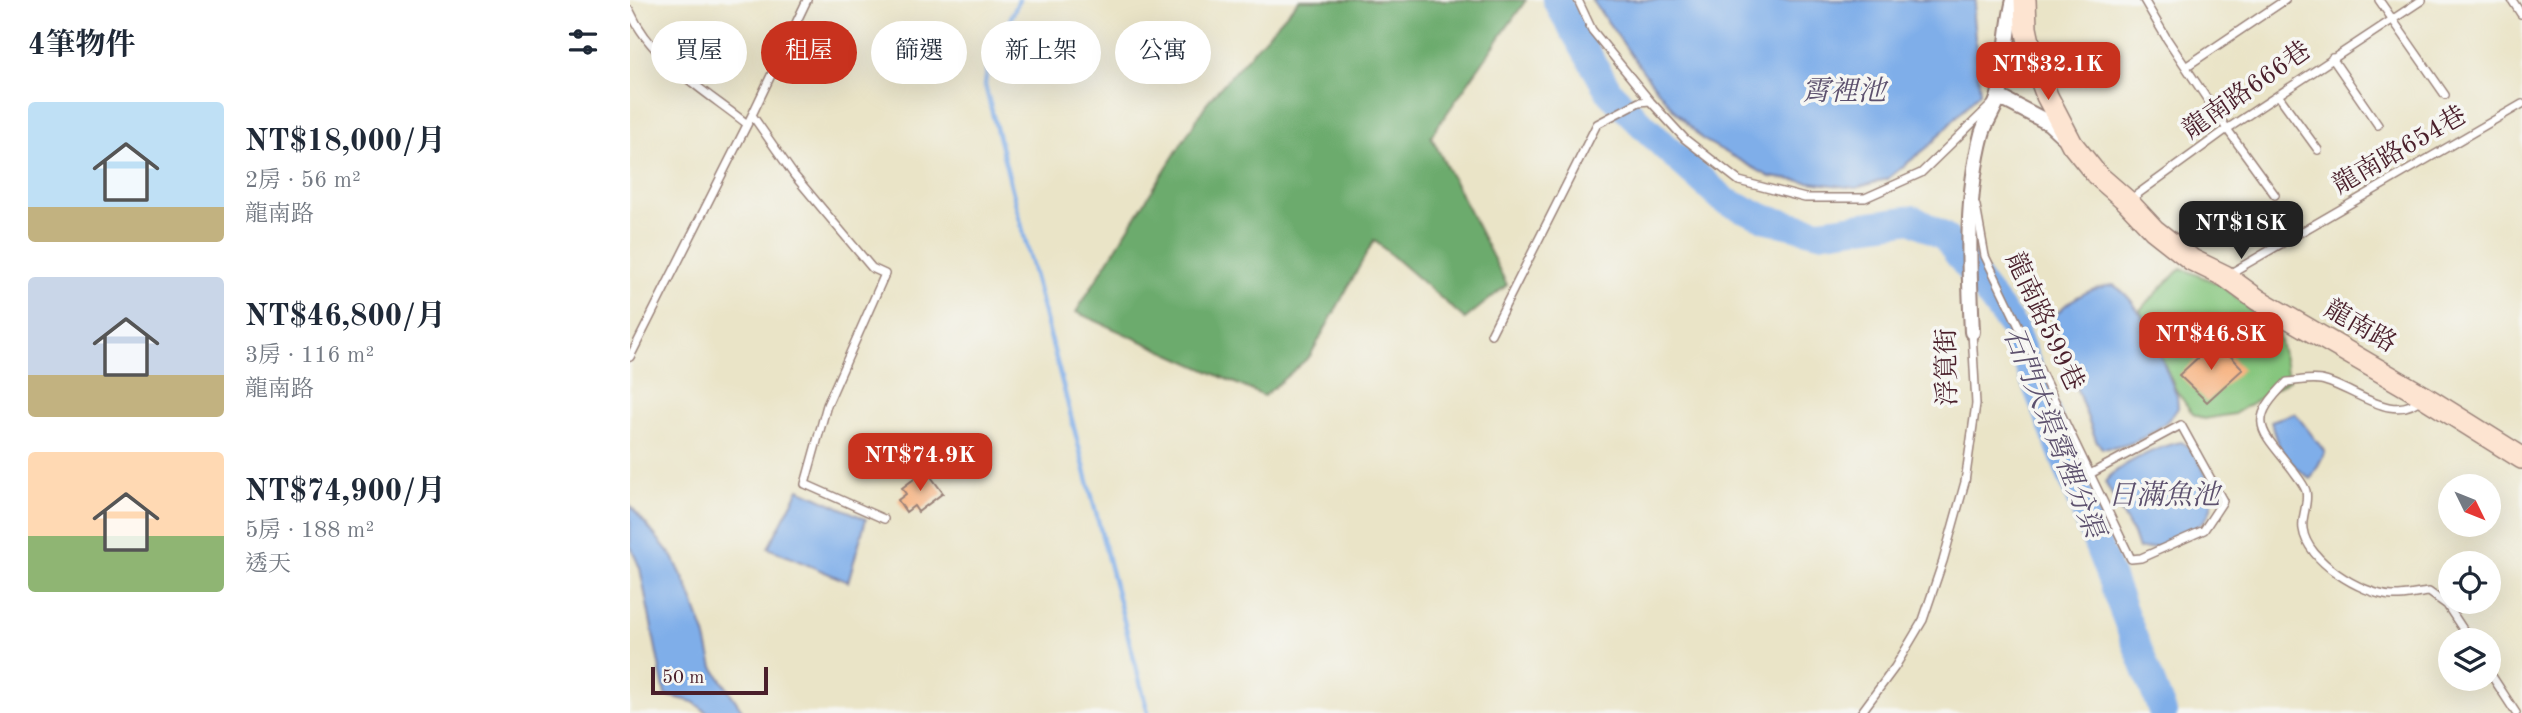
<!DOCTYPE html>
<html lang="zh-TW">
<head>
<meta charset="utf-8">
<style>
	:root { --surface:#fff; --page:#f6f6f7; --text:#1f2937; --muted:#747a83; --accent:#c8321e }
	body { margin:0; font-family:"Old Standard TT","Noto Serif TC",serif; background:var(--page); color:var(--text); height:100vh; display:flex; flex-direction:column; font-size:26px; white-space:nowrap }
	* { box-sizing:border-box; margin:0 }
	p { font-size:23px; color:var(--muted) }
	.icon { flex:none; width:38px; height:38px; fill:none; stroke:currentColor; stroke-width:2; stroke-linecap:round; stroke-linejoin:round }
	.map { position:relative; flex:1; overflow:hidden }
	.details { display:flex; flex-direction:column; background:var(--surface); width:630px }
	.details>* { flex:none }
	.guide { position:absolute; left:21px; top:21px; width:665px; height:63px; display:flex; gap:14px }
	.needle { width:46px; rotate:133deg }
	.controls { position:absolute; left:1808px; top:474px; display:grid; gap:14px }
	.controls a { display:grid; place-items:center; width:63px; height:63px; border-radius:50%; background:var(--surface); box-shadow:0 7px 28px #0002; font-size:35px }
	.scale { position:absolute; left:21px; bottom:18px; width:117px; box-sizing:border-box; padding-left:7px; border:4px solid #4a1f2b; border-top:0; font-size:19px; line-height:24px; white-space:nowrap; color:#4a1f2b; -webkit-text-stroke:5px #f6f6f2; paint-order:stroke }
	.price { position:absolute; translate:-50% -60px; padding:0 16px; border-radius:14px; background:var(--accent); color:#fff; font-size:23px; line-height:46px; filter:drop-shadow(0 2px 4px #0008) }
	.price::after { content:''; position:absolute; left:50%; top:42px; width:21px; height:16px; margin-left:-10px; background:inherit; clip-path:polygon(0 0,100% 0,50% 100%) }
	.price.on { background:#222; color:#fff }
	ul { padding:0; list-style:none }
	li { display:flex; align-items:center; gap:21px; height:175px; padding:0 28px }
	li span { display:grid; place-items:center; flex:none; width:196px; height:140px; border-radius:7px; color:#555 }
	li>.icon { margin-inline-start:auto }
	span .icon { width:84px; height:84px; fill:#fffc; stroke-width:1 }
	li b { font-size:30px }
	h2 { display:flex; justify-content:space-between; align-items:center; height:84px; padding:0 28px; font-size:30px }
	.pill { padding:0 24px; border-radius:32px; background:var(--surface); box-shadow:0 7px 28px #0002; font-size:24px; line-height:63px }
	.pill.on { background:var(--accent); color:#fff }
	main { display:flex; flex:1; min-height:0 }
	.map>svg:first-child { display:block }
	.green { fill:#86c67e; stroke:#687254; stroke-width:2 }
	.forest { fill:#6cab6d; stroke:#5b654c; stroke-width:2 }
	.water { fill:#7faee9; stroke:#64668a; stroke-width:2 }
	.lines { fill:none; stroke-linecap:round; stroke-linejoin:round }
	.stream { stroke:#7faee9; stroke-width:4.5 }
	.river { stroke:#7faee9; stroke-width:28 }
	.building { fill:#f7b381 }
	.service-casing { stroke:#9a8279; stroke-width:10 }
	.minor-casing { stroke:#9a8279; stroke-width:18 }
	.secondary-casing { stroke:#9a8279; stroke-width:24 }
	.service { stroke:#fff; stroke-width:7 }
	.minor { stroke:#fff; stroke-width:14 }
	.secondary { stroke:#fde4d1; stroke-width:21 }
	.labels { text-anchor:middle; dominant-baseline:central; stroke-width:7; stroke-linejoin:round; paint-order:stroke }
	.street-label { font-size:26px; fill:#4a1f2b; stroke:#f6f6f2 }
	.water-label { font-size:28px; font-style:italic; fill:#5d516e; stroke:#f6f6f2 }
</style>
</head>
<body>
<main>
<section class="details">
<h2>4筆物件<svg class="icon" aria-label="filters" viewBox="0 0 24 24"><path d="M4 7h16M4 17h16"/><circle cx="9" cy="7" r="2"/><circle cx="15" cy="17" r="2"/></svg></h2>
<ul>
<li><span style="background:linear-gradient(#bfe0f5 75%,#c2b280 0)"><svg class="icon" aria-label="home" viewBox="0 0 24 24"><path d="M3 11l9-7 9 7M6 9v11h12V9"/></svg></span><div><b>NT$18,000/月</b><p>2房 · 56 m²</p><p>龍南路</p></div></li>
<li><span style="background:linear-gradient(#c9d6e8 70%,#c2b280 0)"><svg class="icon" aria-label="home" viewBox="0 0 24 24"><path d="M3 11l9-7 9 7M6 9v11h12V9"/></svg></span><div><b>NT$46,800/月</b><p>3房 · 116 m²</p><p>龍南路</p></div></li>
<li><span style="background:linear-gradient(#ffd9b3 60%,#8fb573 0)"><svg class="icon" aria-label="home" viewBox="0 0 24 24"><path d="M3 11l9-7 9 7M6 9v11h12V9"/></svg></span><div><b>NT$74,900/月</b><p>5房 · 188 m²</p><p>透天</p></div></li>
</ul>
</section>
<div class="map">
<svg width="1892" height="713" viewBox="0 0 1892 713">
	<rect width="100%" height="100%" fill="#f6f6f2"/>
	<filter id="ink" filterUnits="userSpaceOnUse"><feTurbulence type="fractalNoise" baseFrequency=".0143" numOctaves="2"/><feDisplacementMap in="SourceGraphic" scale="14" xChannelSelector="R" yChannelSelector="G"/><feConvolveMatrix kernelMatrix="1 2 1 2 8 2 1 2 1" color-interpolation-filters="sRGB"/></filter>
	<filter id="wash" filterUnits="userSpaceOnUse"><feTurbulence type="fractalNoise" baseFrequency=".00686" numOctaves="4" result="noise"/><feDisplacementMap in="SourceGraphic" scale="28" xChannelSelector="R" yChannelSelector="G"/><feGaussianBlur stdDeviation="1.57" result="paint"/><feColorMatrix in="noise" values="0 0 0 0 0 0 0 0 0 0 0 0 0 0 0 0 0 1.4 0 .05"/><feComposite in="paint" operator="in"/></filter>
	<g filter="url(#wash)">
		<rect width="100%" height="100%" fill="#eae4c7"/>
		<!-- green -->
		<path class="green" d="M1551 268 1592 285 1648 334 1659 380 1604 414 1574 419 1563 414 1546 390 1510 310Z"/>
		<!-- forest -->
		<path class="forest" d="M669 0H896L801 136 877 285 835 319 744 240 680 356 634 396 446 312 578 101Z"/>
		<!-- water -->
		<path class="water" d="M962 0H1346L1343 16 1350 92 1299 146 1257 179 1226 188 1140 177 1072 139 1044 110 1015 74Z
			M1483 285C1514 301 1533 365 1547 396L1548 408C1534 430 1498 450 1472 448L1466 440 1422 323C1430 302 1462 287 1483 285Z
			M1665 413 1695 452 1681 479C1658 463 1646 449 1641 421Z
			M1552 442C1562 449 1566 456 1572 467 1592 505 1582 523 1545 540 1532 546 1523 549 1508 549L1503 534 1475 482C1487 465 1531 445 1552 442Z
			M169 489 236 519 218 582 138 548Z
			M0 505 43 557 58 588 75 634 83 667 114 713H78L63 702 35 695 10 568 0 545Z"/>
		<g class="lines">
			<!-- stream -->
			<path class="stream" d="M389 0 357 70 355 85 518 713"/>
			<!-- river -->
			<path class="river" d="M926 0 980 93 1034 146 1095 201 1137 219 1189 232 1283 219 1315 237 1384 329 1533 713"/>
		</g>
		<g id="blocks">
			<!-- building -->
			<path class="building" d="M1586 341 1613 369 1577 402 1549 375Z
				M296 470 313 493 288 512 284 506 276 512 268 500 276 494 272 488Z"/>
		</g>
	</g>
	<g filter="url(#ink)">
		<use href="#blocks" fill-opacity="0" stroke="#9a8279" stroke-width="2"/>
		<g class="lines">
			<defs>
				<path id="service" d="M948 0 962 30 1020 101 1055 139 1109 181 1175 198H1235L1291 173 1361 105
					M1514 0 1537 39 1597 129 1645 195
					M1749 0 1815 95
					M1882 0 1891 14
					M0 11C21 60 77 92 117 124
					M1702 58 1748 125
					M1557 66 1655 0
					M1648 95 1688 150
					M122 115 164 175 242 268 255 274 197 405 175 484 254 519
					M1498 201 1597 129 1792 0
					M1346 206 1355 256 1501 559 1511 558 1574 530 1593 501 1551 425 1460 474
					M1599 274 1892 104
					M861 334 967 124 1009 102 1020 101
					M0 357 122 115 177 0
					M1792 397C1764 427 1722 386 1691 380 1681 378 1668 381 1657 382 1617 422 1629 428 1662 469 1666 475 1674 484 1676 491 1679 503 1671 517 1673 529 1677 561 1731 594 1762 596 1773 597 1787 593 1799 592L1817 605 1840 640
					M1858 670 1886 713
					M1231 713 1265 667 1293 620 1313 561 1335 482 1346 404 1342 332"/>
				<path id="minor" d="M1369 97 1419 123 1433 136
					M1342 332C1339 266 1335 199 1352 134 1356 120 1366 108 1369 95 1377 65 1376 31 1384 0"/>
				<path id="secondary" d="M1395 0 1396 28 1402 56 1417 96 1442 144 1466 174 1497 201 1524 230 1562 260 1595 276 1628 300 1793 396 1892 458"/>
			</defs>
			<!-- service casing -->
			<use href="#service" class="service-casing"/>
			<!-- minor casing -->
			<use href="#minor" class="minor-casing"/>
			<!-- secondary casing -->
			<use href="#secondary" class="secondary-casing"/>
			<!-- service -->
			<use href="#service" class="service"/>
			<!-- minor -->
			<use href="#minor" class="minor"/>
			<!-- secondary -->
			<use href="#secondary" class="secondary"/>
		</g>
	</g>
	<g class="labels">
		<!-- street labels -->
		<g class="street-label">
			<text transform="translate(1617 91) rotate(-35)">龍南路666巷</text>
			<text transform="translate(1770 151) rotate(-30)">龍南路654巷</text>
			<text transform="translate(1414 322) rotate(65)">龍南路599巷</text>
			<text transform="translate(1730 327) rotate(30)">龍南路</text>
			<text transform="translate(1318 367) rotate(-91)">浮筧街</text>
		</g>
		<!-- water labels -->
		<g class="water-label">
			<text x="1214" y="93">霄裡池</text>
			<text transform="translate(1422 433) rotate(68)">石門大渠霄裡分渠</text>
			<text x="1534" y="497">日滿魚池</text>
		</g>
	</g>
</svg>
<div class="controls">
<a><svg class="needle" viewBox="-14 -14 28 28"><path d="M0-13l5 13h-10z" fill="#e53935"/><path d="M0 13l5-13h-10z" fill="#747a83"/></svg></a>
<a><svg class="icon" aria-label="locate" viewBox="0 0 24 24"><circle cx="12" cy="12" r="6"/><path d="M12 2v4M12 18v4M2 12h4M18 12h4"/></svg></a>
<a><svg class="icon" aria-label="layers" viewBox="0 0 24 24"><path d="M12 4l9 5-9 5-9-5zM3 14l9 5 9-5"/></svg></a>
</div>
<div class="scale">50 m</div>
<b class="price" style="left:1418px;top:102px">NT$32.1K</b>
<b class="price on" style="left:1611px;top:261px">NT$18K</b>
<b class="price" style="left:1581px;top:372px">NT$46.8K</b>
<b class="price" style="left:290px;top:493px">NT$74.9K</b>
<div class="guide">
<a class="pill">買屋</a>
<a class="pill on">租屋</a>
<a class="pill">篩選</a>
<a class="pill">新上架</a>
<a class="pill">公寓</a>
</div>
</div>
</main>
</body>
</html>
